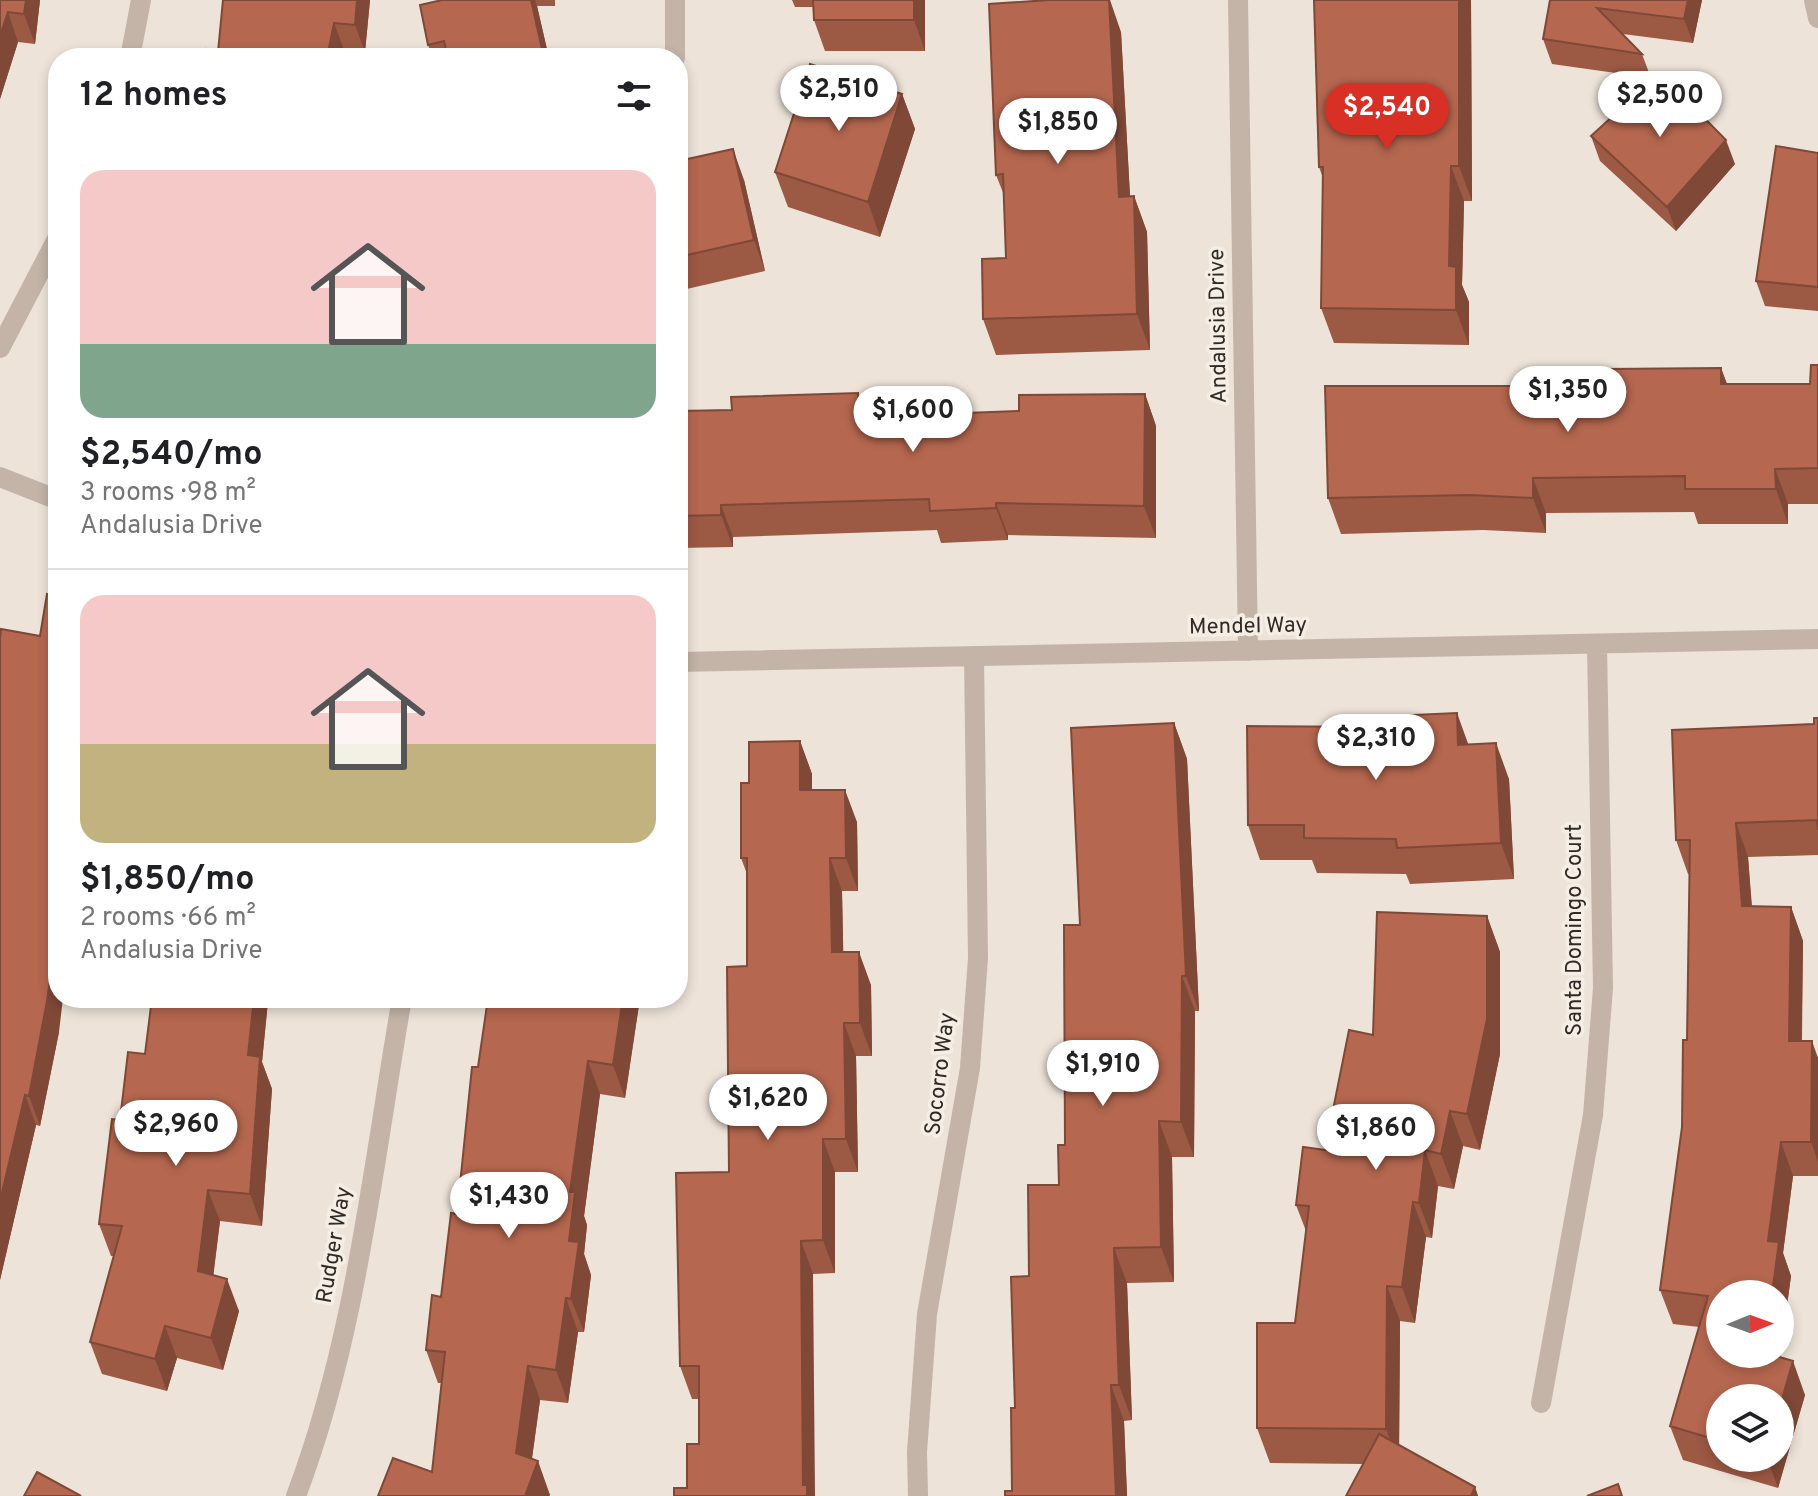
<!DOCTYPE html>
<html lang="en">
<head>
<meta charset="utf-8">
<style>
	:root { --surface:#fff; --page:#f6f6f6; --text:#202124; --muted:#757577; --line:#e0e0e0; --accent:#d93025 }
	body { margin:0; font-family:Overpass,sans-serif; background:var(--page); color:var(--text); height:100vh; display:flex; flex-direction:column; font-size:30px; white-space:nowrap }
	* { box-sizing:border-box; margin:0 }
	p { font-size:26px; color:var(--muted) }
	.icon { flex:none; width:44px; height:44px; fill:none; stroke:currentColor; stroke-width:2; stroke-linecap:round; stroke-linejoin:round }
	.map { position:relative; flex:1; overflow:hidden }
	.panel { position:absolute; left:48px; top:48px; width:640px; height:960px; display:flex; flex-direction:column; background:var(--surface); border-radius:32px; box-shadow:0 4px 12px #0003 }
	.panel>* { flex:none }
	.needle { width:52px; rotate:89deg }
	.tools { position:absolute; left:1706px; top:1280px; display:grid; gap:16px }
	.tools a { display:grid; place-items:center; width:88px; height:88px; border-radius:50%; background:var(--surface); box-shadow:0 4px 12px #0003; font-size:40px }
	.price { position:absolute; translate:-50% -68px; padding:0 18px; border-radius:28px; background:#fff; color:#222; font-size:26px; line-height:52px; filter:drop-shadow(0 2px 4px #0008) }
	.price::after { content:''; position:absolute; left:50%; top:48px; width:24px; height:18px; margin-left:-12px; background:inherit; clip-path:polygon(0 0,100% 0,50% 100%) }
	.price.active { background:var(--accent); color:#fff }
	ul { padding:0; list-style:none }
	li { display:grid; align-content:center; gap:16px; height:424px; padding:0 32px }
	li+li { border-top:2px solid var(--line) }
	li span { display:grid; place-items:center; height:248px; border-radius:24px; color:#555 }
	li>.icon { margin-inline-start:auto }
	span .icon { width:144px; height:144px; fill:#fffc; stroke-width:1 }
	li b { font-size:34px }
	h2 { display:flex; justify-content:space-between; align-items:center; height:96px; padding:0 32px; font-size:34px }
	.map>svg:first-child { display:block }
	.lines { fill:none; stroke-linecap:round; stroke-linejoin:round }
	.minor { stroke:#c3b4a7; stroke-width:20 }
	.wall { fill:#9c5944; fill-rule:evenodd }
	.shaded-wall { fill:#7f4837 }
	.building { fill:#b5674f; stroke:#7f4837; stroke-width:2 }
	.labels { text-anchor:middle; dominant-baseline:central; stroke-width:7; stroke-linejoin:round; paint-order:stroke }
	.street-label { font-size:22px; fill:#312926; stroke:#f5eee4 }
</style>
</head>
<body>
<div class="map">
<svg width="1818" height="1496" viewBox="0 0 1818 1496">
	<rect width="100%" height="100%" fill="#ede3d9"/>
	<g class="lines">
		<!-- minor -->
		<path class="minor" d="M1238 0 1248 651
			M1814 0 1818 18
			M130 58 141 0
			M675 58V0
			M0 348 58 237
			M0 477 58 500
			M678 662 1818 639
			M1541 1403 1593 1115 1603 988 1597 644
			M296 1496C356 1338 373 1164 402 998
			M918 1496 917 1452 927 1314 970 1068 978 958 974 656"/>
	</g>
	<!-- wall -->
	<path class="wall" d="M0 0H40L35 44 18 42 0 99Z
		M370 0 365 52 344 50 343 58H204L218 52Z
		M442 0H555V6H537L549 58H433L428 45Z
		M792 0H925V51H825L814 20 813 7H795Z
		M1471 0 1472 201H1464L1462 285 1469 302V345L1334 343 1321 308 1323 178 1319 167Z
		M1550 0H1702L1693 43 1623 34 1642 54 1651 78 1552 64 1543 39Z
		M1121 32 1130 197 1134 196 1147 232 1150 350 996 355 983 319 1006 258 1004 195 996 175Z
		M902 94 915 129 880 237 788 207 775 172Z
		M1591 136 1735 164 1676 231 1600 161Z
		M1818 153V311L1765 306 1756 281Z
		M744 180 765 271 678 291V217L684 222Z
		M1818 365V504H1788V524H1698L1694 512 1546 513V533L1483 530 1341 534 1328 498 1721 368 1727 384H1810Z
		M1145 394 1156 426V538L1008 535V540L941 543 937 530 733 537V547L678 548V411L866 416 1019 411Z
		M40 636 59 1032 40 1126 36 1125 0 1280V638Z
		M1818 718V855L1748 857 1752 906 1791 907 1803 941 1802 1041 1818 1058V1176H1793L1783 1253 1791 1276 1780 1357 1805 1395 1778 1488 1683 1460 1670 1426 1699 1327 1673 1324 1660 1290 1682 1127 1687 1040 1690 874H1688L1676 840 1814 724ZM1720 1398 1780 1458H1720Z
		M1174 723 1187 759 1199 1011H1195L1194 1157H1172L1174 1282 1127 1283 1132 1420 1124 1421 1127 1496H1005L1012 1491 1015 1408 1029 1276 1059 1185 1065 1145 1080 925Z
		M800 741 812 774V790L857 822 858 891H842L843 952 871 985 872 1056H856L858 1172H835V1273L813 1274 687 1488 699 1444V1399H692L680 1366 729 1172 747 966V874L741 858 749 783Z
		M1468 745 1509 779 1514 879 1410 884 1406 874 1317 873 1312 860H1260L1248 825Z
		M1487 916 1500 952V1054L1480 1150 1463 1146 1454 1189 1438 1186 1432 1238 1426 1237 1415 1323 1400 1321 1399 1445 1475 1487 1478 1496H1346L1363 1464 1270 1463 1257 1428 1295 1323 1306 1231 1296 1205 1325 1150 1373 1035Z
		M152 998H296L295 1004 268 1001 262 1062 272 1089 262 1226 220 1221 213 1276 239 1311 223 1370 177 1358 167 1391 102 1374 90 1342 114 1256H111L99 1224 120 1120 145 1054Z
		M640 998 625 1098 600 1094 584 1216 587 1225 584 1254 591 1275 584 1332H578L568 1403 540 1400 532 1459 550 1495 549 1496H378L432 1472 441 1383H438L426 1350 441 1297 457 1214 478 1067Z"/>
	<!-- shaded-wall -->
	<path class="shaded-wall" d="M26 0H40L35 44 24 14Z
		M357 0H370L365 52 355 25Z
		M531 0H535L537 6 549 58H544Z
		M914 0H925V51L914 20Z
		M1109 0H1110L1121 32 1132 232 1119 197Z
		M1459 0H1471L1472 201 1459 166Z
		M1688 0H1702L1693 43 1684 19Z
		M8 12 18 42 0 99V36Z
		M334 23 344 50 343 58H327Z
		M902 94 915 129 880 237 868 202Z
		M1726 140 1735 164 1676 231 1667 207Z
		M733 149 744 180 765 271 754 240Z
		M1451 166 1464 201 1462 285 1469 302V345L1456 310 1449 266Z
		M1134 196 1147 232 1150 350 1137 314Z
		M1721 368 1734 403 1721 384Z
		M858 393 869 425 859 417Z
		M1145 394 1156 426V538L1144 506Z
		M1775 469 1788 504V524L1776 489Z
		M1533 478 1546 513V533L1533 498Z
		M996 503 1008 535V540L996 508Z
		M721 505 733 537V547L721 515Z
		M1457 713 1470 749 1458 745Z
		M1174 723 1187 759 1199 1011 1186 976Z
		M800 741 812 774V823L800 790Z
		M1496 743 1509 779 1514 879 1501 843Z
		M845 790 857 822 858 891 846 858Z
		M1736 823 1748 857 1754 940 1742 906Z
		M830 858 842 891 844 985 832 952Z
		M1791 907 1803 941 1801 1075 1789 1041Z
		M1487 916 1500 952V1054L1480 1150 1467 1114Z
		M58 925V998H63L59 1032 40 1126 29 1096Z
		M859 952 871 985 872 1056 860 1023Z
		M1182 976 1195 1011 1194 1157 1181 1122Z
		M254 998H267L268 1001 262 1062 272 1089 262 1226 250 1194 248 1055Z
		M623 998H640L625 1098 613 1065Z
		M844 1023 856 1056 858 1172 846 1139Z
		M1812 1041 1818 1058V1161L1811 1142Z
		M588 1061 600 1094 584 1216 587 1225 584 1254 591 1275 584 1332 571 1299 569 1241 570 1192Z
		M25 1095 36 1125 0 1280V1201Z
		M1450 1111 1463 1146 1454 1189 1441 1154Z
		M1159 1121 1172 1157 1174 1282 1161 1247Z
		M823 1139 835 1172V1273L823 1240Z
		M1781 1142 1793 1176 1783 1253 1791 1276 1776 1386 1765 1354H1780V1294H1772L1768 1241Z
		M1425 1150 1438 1186 1432 1238 1419 1203Z
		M208 1190 220 1221 210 1303 198 1271Z
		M1413 1202 1426 1237 1415 1323 1402 1287Z
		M801 1241 813 1274 815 1496H807L803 1485Z
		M1114 1248 1127 1283 1132 1420 1119 1385Z
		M227 1279 239 1311 223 1370 211 1338Z
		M1387 1286 1400 1321 1399 1464 1386 1429Z
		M566 1298 578 1332 568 1403 556 1370Z
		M165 1326 177 1358 167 1391 155 1359Z
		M1793 1361 1805 1395 1778 1488 1767 1458H1780V1406Z
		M528 1366 540 1400 528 1486 516 1453Z
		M1111 1385 1124 1421 1127 1496H1116Z
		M538 1461 550 1495 549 1496H525Z
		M1475 1487 1478 1496H1471Z"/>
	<!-- building -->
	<path class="building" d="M0 0H26L24 14 8 12 0 36Z
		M223 0H357L355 25 334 23 327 58H204L206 49 218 52Z
		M442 0H531L544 58H448L444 41 428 45 420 5Z
		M813 0H914V20H814Z
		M1049 0H1109L1119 197 1134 196 1137 314 983 319 982 259 1006 258 1003 174 996 175 989 4Z
		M1314 0H1459V166H1451L1449 266 1456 267V310L1321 308 1323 167H1319Z
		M1550 0H1688L1684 19 1597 8 1642 54 1543 39Z
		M810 64 902 94 868 202 775 172Z
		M1660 73 1726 140 1667 207 1591 136Z
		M1776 146 1818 153V287L1756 281Z
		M733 149 754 240 678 257V217L684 222 678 193V161Z
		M1811 365H1818V468L1775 469 1776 489H1685V476L1533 478V498L1470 495 1328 498 1325 386H1606V369L1721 368V384H1810Z
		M858 393 859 417 1019 411V395L1145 394 1144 506 996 503V508L930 511 929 499 721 505V515L678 516V411L732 410 731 397Z
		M47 594 58 596V925L47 1001 29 1096 25 1095 0 1201V638L1 629 40 636Z
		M1457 713 1458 745 1496 743 1501 843 1397 848 1396 839 1304 838V825H1248L1247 726 1391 727V716Z
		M1814 718H1818V830L1817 820 1736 823 1742 906 1791 907 1789 1041H1812L1811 1142H1781L1768 1241 1779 1242 1772 1294H1720V1354H1769L1793 1361 1780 1406V1398H1720V1441L1670 1426 1708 1296 1660 1290 1682 1127 1683 1040H1687L1690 840H1676L1672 730 1814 724Z
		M1174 723 1186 976H1182L1181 1122 1159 1121 1161 1247 1114 1248 1119 1385H1111L1116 1496H1005V1491H1012L1011 1408H1015L1011 1277 1029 1276 1028 1185H1059L1058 1145H1065L1064 925H1080L1071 728Z
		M800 741V790H845L846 858H830L832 952H859L860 1023H844L846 1139H823V1240L801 1241 803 1485H807V1496H674V1488H687V1444H699V1366H680L676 1173 729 1172 727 967 747 966V858H741V783H749V742Z
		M1377 912 1487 916V1019L1467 1114 1450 1111 1441 1154 1425 1150 1419 1203 1413 1202 1402 1287 1387 1286 1386 1429 1257 1428V1323H1295L1309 1206 1296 1205 1303 1147 1325 1150 1349 1030 1373 1035Z
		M152 998H254L248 1055 260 1057 250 1194 208 1190 198 1271 227 1279 211 1338 165 1326 155 1359 90 1342 122 1226 99 1224 112 1119 120 1120 128 1052 145 1054Z
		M488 998H623L613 1065 588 1061 570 1192H575L569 1241 579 1242 571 1299 566 1298 556 1370 528 1366 516 1453 538 1461 525 1496H378L393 1458 432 1472 445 1352 426 1350 432 1295 441 1297 451 1213 457 1214 472 1067H478Z
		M1379 1434 1475 1487 1471 1496H1346Z
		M37 1472 81 1496H24Z
		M1618 1484 1622 1496H1587Z"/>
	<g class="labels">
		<!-- street labels -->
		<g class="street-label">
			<text transform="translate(1219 326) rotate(-91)">Andalusia Drive</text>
			<text transform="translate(1248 627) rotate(-1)">Mendel Way</text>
			<text transform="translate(1575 930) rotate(-90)">Santa Domingo Court</text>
			<text transform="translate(941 1074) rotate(-83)">Socorro Way</text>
			<text transform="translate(335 1245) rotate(-80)">Rudger Way</text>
		</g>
	</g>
</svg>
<div class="tools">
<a><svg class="needle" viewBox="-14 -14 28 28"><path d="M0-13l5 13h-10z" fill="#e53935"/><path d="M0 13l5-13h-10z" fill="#757577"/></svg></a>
<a><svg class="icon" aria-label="layers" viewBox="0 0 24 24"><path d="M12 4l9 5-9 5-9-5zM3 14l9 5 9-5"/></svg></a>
</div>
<b class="price" style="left:839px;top:133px">$2,510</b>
<b class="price" style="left:1660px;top:139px">$2,500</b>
<b class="price active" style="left:1387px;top:151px">$2,540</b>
<b class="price" style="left:1058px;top:166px">$1,850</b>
<b class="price" style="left:1568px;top:434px">$1,350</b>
<b class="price" style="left:913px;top:454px">$1,600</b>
<b class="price" style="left:1376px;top:782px">$2,310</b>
<b class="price" style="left:1103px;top:1108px">$1,910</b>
<b class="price" style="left:768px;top:1142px">$1,620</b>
<b class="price" style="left:176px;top:1168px">$2,960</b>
<b class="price" style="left:1376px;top:1172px">$1,860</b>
<b class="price" style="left:509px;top:1240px">$1,430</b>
<section class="panel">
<h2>12 homes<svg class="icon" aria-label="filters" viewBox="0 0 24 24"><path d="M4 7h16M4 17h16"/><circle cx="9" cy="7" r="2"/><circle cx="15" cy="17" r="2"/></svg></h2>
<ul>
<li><span style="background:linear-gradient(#f6c9c9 70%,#7fa58c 0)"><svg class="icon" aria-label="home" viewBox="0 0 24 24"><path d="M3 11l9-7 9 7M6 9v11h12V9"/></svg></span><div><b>$2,540/mo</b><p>3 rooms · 98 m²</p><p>Andalusia Drive</p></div></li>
<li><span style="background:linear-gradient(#f6c9c9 60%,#c2b280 0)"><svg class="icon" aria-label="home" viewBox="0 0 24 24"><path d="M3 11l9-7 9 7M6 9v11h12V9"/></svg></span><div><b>$1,850/mo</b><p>2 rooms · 66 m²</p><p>Andalusia Drive</p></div></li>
</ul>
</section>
</div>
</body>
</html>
